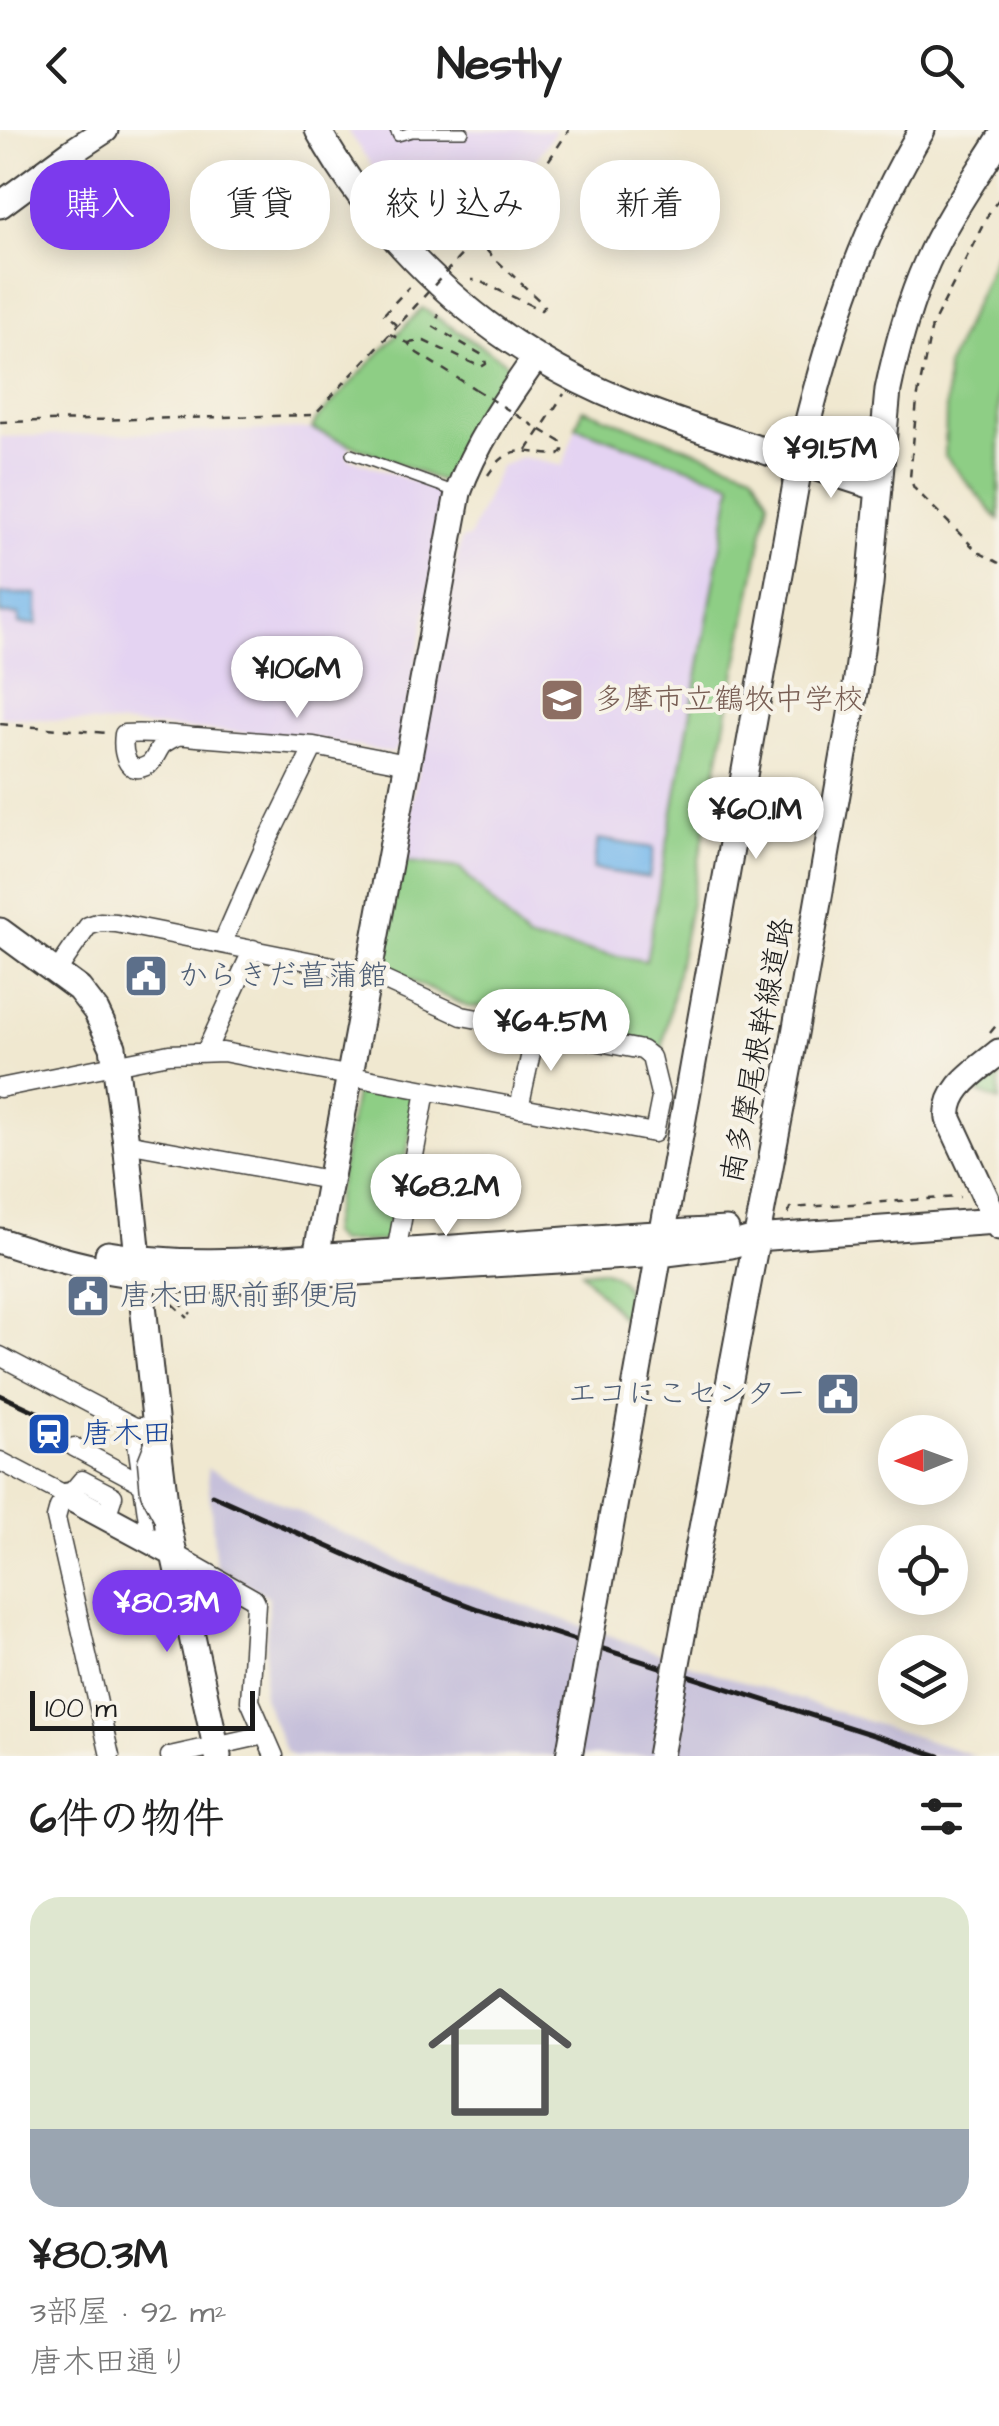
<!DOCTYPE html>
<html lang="ja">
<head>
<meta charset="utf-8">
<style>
	:root { --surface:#fff; --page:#f6f6f6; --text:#222; --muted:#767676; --line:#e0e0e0; --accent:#7c3aed }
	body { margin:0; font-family:"Architects Daughter","Klee One",sans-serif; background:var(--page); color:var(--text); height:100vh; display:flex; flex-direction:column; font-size:38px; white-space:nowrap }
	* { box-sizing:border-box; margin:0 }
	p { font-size:32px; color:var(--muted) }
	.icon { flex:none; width:55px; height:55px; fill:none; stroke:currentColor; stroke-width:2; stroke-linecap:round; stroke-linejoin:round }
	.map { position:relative; height:1626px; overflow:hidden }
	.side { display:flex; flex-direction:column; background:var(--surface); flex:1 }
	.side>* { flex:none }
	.top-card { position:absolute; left:30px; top:30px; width:940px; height:90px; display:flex; gap:20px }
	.needle { width:65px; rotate:269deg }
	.tools { position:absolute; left:878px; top:1285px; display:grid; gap:20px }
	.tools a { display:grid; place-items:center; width:90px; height:90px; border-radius:50%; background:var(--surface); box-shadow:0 5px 25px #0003; font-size:50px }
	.scale { position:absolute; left:30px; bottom:25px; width:225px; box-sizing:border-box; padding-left:10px; border:5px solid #1c1c1c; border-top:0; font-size:28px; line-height:35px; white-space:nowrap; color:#1c1c1c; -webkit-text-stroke:8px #f7f3e8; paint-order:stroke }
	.price { position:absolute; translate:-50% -85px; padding:0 22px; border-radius:35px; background:#fff; color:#222; font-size:32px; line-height:65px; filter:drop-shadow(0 2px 5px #0008) }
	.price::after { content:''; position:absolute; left:50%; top:60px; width:30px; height:22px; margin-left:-15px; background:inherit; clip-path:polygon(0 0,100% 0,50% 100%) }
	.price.current { background:var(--accent); color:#fff }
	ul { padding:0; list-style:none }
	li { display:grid; align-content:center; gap:20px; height:530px; padding:0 30px }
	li+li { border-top:2px solid var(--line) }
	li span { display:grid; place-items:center; height:310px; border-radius:30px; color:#555 }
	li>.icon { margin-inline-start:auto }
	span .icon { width:180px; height:180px; fill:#fffc; stroke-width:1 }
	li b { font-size:42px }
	h2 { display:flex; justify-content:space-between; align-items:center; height:120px; padding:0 30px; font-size:42px }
	.pill { padding:0 35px; border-radius:40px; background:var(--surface); box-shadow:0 5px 25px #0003; font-size:35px; line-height:90px }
	.pill.current { background:var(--accent); color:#fff }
	header { display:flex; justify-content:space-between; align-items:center; height:130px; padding:0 30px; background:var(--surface); font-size:45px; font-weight:700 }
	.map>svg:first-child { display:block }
	.built { fill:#e4d3f2 }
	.industrial { fill:#c6c0da }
	.green { fill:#8ece85; stroke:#557550; stroke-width:2.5 }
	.water { fill:#78b9ec; stroke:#4a6a84; stroke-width:2.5 }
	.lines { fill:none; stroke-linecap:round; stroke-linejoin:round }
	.lane-casing { stroke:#3c3b37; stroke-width:12 }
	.street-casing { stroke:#3c3b37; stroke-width:21 }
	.secondary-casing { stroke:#3c3b37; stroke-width:29 }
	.path { stroke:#3c3b37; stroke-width:2.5; stroke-dasharray:8 8; stroke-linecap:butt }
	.lane { stroke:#fff; stroke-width:9 }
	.street { stroke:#fff; stroke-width:18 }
	.secondary { stroke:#fff; stroke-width:25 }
	.rail { stroke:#1c1c1c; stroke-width:5 }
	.street-bridge-casing { stroke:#3c3b37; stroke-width:21; stroke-linecap:butt }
	.secondary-bridge-casing { stroke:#3c3b37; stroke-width:29; stroke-linecap:butt }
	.path-bridge { stroke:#3c3b37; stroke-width:2.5; stroke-dasharray:8 8; stroke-linecap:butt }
	.street-bridge { stroke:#fff; stroke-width:18 }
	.secondary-bridge { stroke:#fff; stroke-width:25 }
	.labels { text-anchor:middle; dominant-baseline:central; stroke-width:8; stroke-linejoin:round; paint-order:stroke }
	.education-label { font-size:30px; fill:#785e54; stroke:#f7f3e8; text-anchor:start }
	.service-label { font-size:30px; fill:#4e5e75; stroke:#f7f3e8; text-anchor:start }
	.street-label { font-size:30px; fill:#1c1c1c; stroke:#f7f3e8 }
	.transit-label { font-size:30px; fill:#164399; stroke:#f7f3e8; text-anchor:start }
</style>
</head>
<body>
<header><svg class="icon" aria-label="back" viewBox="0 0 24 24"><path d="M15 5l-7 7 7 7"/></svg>Nestly<svg class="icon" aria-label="search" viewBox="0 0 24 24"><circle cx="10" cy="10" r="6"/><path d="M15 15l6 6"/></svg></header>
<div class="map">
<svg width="999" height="1626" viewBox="0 0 999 1626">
	<rect width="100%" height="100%" fill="#f7f3e8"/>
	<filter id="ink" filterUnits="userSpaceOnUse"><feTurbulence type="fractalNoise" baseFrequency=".01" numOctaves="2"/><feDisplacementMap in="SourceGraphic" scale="20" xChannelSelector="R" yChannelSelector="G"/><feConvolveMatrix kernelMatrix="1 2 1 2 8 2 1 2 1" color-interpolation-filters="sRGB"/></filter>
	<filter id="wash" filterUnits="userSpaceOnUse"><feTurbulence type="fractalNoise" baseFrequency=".0048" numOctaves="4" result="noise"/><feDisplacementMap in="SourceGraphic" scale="40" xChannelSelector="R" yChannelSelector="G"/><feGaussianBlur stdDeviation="2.25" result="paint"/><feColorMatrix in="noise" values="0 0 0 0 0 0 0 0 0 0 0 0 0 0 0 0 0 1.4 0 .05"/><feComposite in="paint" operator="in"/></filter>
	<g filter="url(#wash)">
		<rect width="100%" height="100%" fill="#f0e8d0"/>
		<!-- built -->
		<path class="built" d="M347 0H556L537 28 498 69 489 75 472 77 442 111 423 89 402 79Z
			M576 297 732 353 646 831 528 810 460 738 401 731 461 409 469 408 500 337 521 327 563 336Z
			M312 299 350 316 348 328 439 361 446 376 400 616 392 623 314 608 0 586V307Z"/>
		<!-- industrial -->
		<path class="industrial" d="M207 1338 408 1434 715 1543 976 1626H293L285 1620 263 1567 269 1467 216 1436Z"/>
		<!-- green -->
		<path class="green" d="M999 118V390L945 326 947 236Z
			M422 178 507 233 509 246 469 308 452 347 440 351 312 299 317 289Z
			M583 279 753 342 769 370 660 931 652 913 593 901 595 878 563 875 468 877 385 839 380 829 401 731 460 738 528 810 646 831 732 353 576 297Z
			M999 935V971L973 960Z
			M365 956 412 965 416 975 392 1104 387 1111 338 1112 330 1103 355 963Z
			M601 1140C626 1146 635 1167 624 1190L581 1142Z"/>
		<!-- water -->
		<path class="water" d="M0 464H37V494H19V485L0 484Z
			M598 709 654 718 649 748 593 739Z"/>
	</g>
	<g filter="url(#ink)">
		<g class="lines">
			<defs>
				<path id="lane" d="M395 0 398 6 412 2H464
					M351 324 456 362"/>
				<path id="street" d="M178 606C175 607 166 612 163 614 157 620 155 631 148 635 125 648 122 619 124 604 148 602 172 605 197 607L314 616 407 634
					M222 814 265 716 314 616
					M206 921 253 819
					M0 958 169 924 223 922 654 1003 661 968 651 927 642 920 462 886 368 843 116 793 100 792 88 796 57 841
					M519 978 536 900
					M126 1013 329 1050
					M396 1122 426 961
					M0 1226 129 1294 135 1297H155
					M136 1306 149 1398
					M74 1317 145 1355
					M0 1331 67 1366
					M106 1387 113 1366 82 1350 59 1377 56 1388 110 1626
					M173 1423 254 1469 256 1473 250 1571 274 1626
					M170 1626 264 1605"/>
				<path id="secondary" d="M318 0C368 91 449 175 538 228 595 263 657 285 720 306 773 324 826 341 879 358
					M0 75 73 21 105 0
					M0 801 79 859 96 881 113 917 126 1013 157 1307
					M999 922C978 940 945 958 949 989L999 1097
					M0 1111C77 1137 143 1152 225 1150L659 1124 731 1115 755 1108 996 1091
					M108 1124C187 1138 265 1130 344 1125 472 1118 599 1106 726 1100
					M316 1127 458 363C475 314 506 270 536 227
					M67 1366 173 1423
					M168 1396 218 1626
					M607 1416 805 303C831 197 865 94 922 0
					M693 1446 794 909 856 556 870 454 888 260C897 216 909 173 927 132 946 89 974 50 999 10"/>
			</defs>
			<!-- lane casing -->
			<use href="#lane" class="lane-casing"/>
			<!-- street casing -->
			<use href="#street" class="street-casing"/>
			<!-- secondary casing -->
			<use href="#secondary" class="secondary-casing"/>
			<!-- path -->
			<path class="path" d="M526 59 540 70 556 69
				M999 69 990 81 932 196 917 270 910 348 914 358 978 422 999 433
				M465 96 489 123 545 176 541 180 477 150H471
				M473 112 484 94 545 36 569 0
				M443 120 469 90
				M396 195 384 184 409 157
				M390 204 408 213 417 223 475 259
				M408 213 424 211 481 237 486 234 484 226 434 197 439 184
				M0 292 314 285 402 191
				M527 320 564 264
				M488 345C512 310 523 324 559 325L563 321V313L534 296
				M0 594 108 603
				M990 903 999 892
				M788 1084 790 1078 960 1067
				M178 1171 191 1184
				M184 1171 194 1180
				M173 1174 188 1188"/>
			<!-- lane -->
			<use href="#lane" class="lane"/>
			<!-- street -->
			<use href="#street" class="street"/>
			<!-- secondary -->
			<use href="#secondary" class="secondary"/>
			<!-- rail -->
			<path class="rail" d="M0 1265 43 1285
				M212 1365 412 1454 478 1479 939 1626"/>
			<defs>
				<path id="street-bridge" d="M156 1309 147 1332 150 1363 163 1387"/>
				<path id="secondary-bridge" d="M157 1307 168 1396
					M569 1626 607 1416
					M660 1626 693 1446"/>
			</defs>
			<!-- street-bridge casing -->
			<use href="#street-bridge" class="street-bridge-casing"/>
			<!-- secondary-bridge casing -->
			<use href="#secondary-bridge" class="secondary-bridge-casing"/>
			<!-- path-bridge -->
			<path class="path-bridge" d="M402 191 473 112
				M475 259 534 296"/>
			<!-- street-bridge -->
			<use href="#street-bridge" class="street-bridge"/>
			<!-- secondary-bridge -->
			<use href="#secondary-bridge" class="secondary-bridge"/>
		</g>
	</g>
	<!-- icons -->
	<defs>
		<symbol id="school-square" viewBox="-11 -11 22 22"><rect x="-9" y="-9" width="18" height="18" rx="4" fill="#8d6e63" stroke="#f7f3e8"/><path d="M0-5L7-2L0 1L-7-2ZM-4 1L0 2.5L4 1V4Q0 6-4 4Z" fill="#fff"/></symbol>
		<symbol id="civic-square" viewBox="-11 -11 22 22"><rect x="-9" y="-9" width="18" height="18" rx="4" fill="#5c6f8a" stroke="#f7f3e8"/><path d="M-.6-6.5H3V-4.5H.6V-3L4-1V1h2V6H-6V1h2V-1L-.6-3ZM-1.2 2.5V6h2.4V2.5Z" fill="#fff"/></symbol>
		<symbol id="station-square" viewBox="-11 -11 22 22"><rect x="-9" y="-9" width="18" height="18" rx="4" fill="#1a4fb4" stroke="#f7f3e8"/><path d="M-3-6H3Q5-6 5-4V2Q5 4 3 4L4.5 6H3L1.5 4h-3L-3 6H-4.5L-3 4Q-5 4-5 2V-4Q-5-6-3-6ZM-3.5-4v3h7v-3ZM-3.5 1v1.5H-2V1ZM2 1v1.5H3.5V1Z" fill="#fff"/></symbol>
	</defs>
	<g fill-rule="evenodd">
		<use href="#school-square" x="537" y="545" width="50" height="50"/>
		<use href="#civic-square" x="121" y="821" width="50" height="50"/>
		<use href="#civic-square" x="63" y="1141" width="50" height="50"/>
		<use href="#civic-square" x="813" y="1239" width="50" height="50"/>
		<use href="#station-square" x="24" y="1279" width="50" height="50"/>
	</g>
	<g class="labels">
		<!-- education labels -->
		<g class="education-label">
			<text x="594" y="570">多摩市立鶴牧中学校</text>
		</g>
		<!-- service labels -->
		<g class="service-label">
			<text x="178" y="846">からきだ菖蒲館</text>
			<text x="120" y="1166">唐木田駅前郵便局</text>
			<text x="806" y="1264" text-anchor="end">エコにこセンター</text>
		</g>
		<!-- street labels -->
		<g class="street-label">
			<text transform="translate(758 920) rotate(-79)">南多摩尾根幹線道路</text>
		</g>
		<!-- transit labels -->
		<g class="transit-label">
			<text x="82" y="1304">唐木田</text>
		</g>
	</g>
</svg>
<div class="tools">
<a><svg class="needle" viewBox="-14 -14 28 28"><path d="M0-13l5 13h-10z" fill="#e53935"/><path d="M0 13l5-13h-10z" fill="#767676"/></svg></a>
<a><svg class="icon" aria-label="locate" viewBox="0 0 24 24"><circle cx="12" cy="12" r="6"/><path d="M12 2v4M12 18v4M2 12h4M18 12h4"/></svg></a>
<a><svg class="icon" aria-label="layers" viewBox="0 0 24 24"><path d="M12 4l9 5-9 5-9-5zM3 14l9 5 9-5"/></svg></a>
</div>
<div class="scale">100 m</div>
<b class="price" style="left:831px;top:371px">¥91.5M</b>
<b class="price" style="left:297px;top:591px">¥106M</b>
<b class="price" style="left:756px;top:732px">¥60.1M</b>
<b class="price" style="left:551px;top:944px">¥64.5M</b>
<b class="price" style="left:446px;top:1109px">¥68.2M</b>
<b class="price current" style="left:167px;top:1525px">¥80.3M</b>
<div class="top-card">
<a class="pill current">購入</a>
<a class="pill">賃貸</a>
<a class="pill">絞り込み</a>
<a class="pill">新着</a>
</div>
</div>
<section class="side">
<h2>6件の物件<svg class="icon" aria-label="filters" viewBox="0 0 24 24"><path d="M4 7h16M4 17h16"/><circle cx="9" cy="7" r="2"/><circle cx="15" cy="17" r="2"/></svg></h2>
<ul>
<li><span style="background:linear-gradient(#dfe7d0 75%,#9aa5b1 0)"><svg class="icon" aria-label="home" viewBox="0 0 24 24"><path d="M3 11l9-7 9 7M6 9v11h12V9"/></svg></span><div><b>¥80.3M</b><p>3部屋 · 92 m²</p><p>唐木田通り</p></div></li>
</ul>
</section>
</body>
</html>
